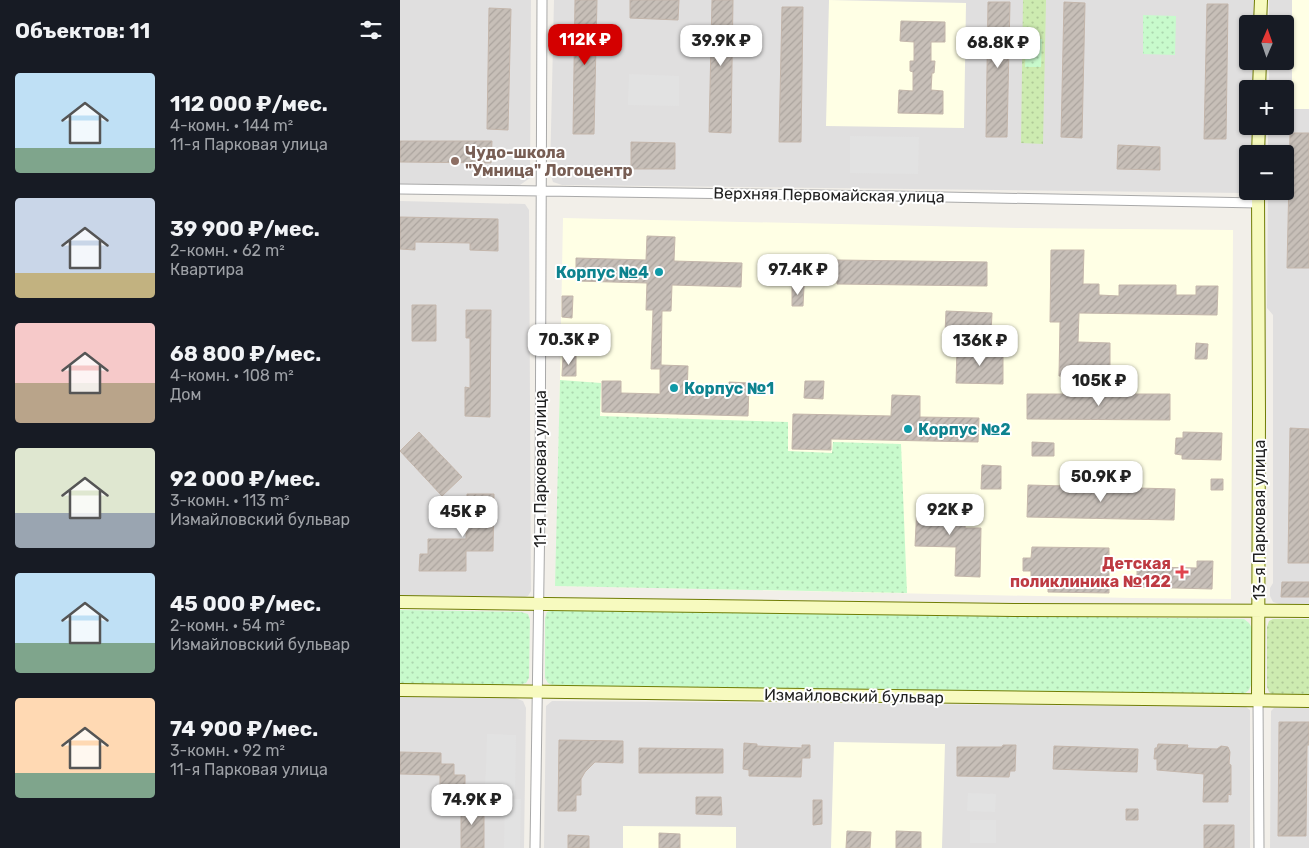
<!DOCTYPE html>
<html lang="ru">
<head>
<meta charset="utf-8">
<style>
	:root { --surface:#171b24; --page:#242831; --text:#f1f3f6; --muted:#9ea1a6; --accent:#d40000 }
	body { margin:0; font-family:Rubik,sans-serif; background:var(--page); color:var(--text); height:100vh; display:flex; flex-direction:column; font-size:19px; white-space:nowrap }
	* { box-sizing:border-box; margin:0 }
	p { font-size:16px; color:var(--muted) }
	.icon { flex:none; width:28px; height:28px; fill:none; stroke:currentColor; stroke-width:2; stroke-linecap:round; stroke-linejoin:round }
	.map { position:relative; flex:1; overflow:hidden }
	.sheet { display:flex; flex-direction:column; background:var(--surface); width:400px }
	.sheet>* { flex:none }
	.needle { width:32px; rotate:2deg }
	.tools { position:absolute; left:839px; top:15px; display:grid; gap:10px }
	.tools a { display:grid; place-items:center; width:55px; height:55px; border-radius:5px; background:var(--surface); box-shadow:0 1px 4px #0004; font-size:25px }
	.price { position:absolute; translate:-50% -42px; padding:0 11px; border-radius:10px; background:#fff; color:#222; font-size:16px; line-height:32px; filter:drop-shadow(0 1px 2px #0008) }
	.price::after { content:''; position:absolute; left:50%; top:30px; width:15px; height:11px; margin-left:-8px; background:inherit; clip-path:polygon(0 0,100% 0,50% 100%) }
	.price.active { background:var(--accent); color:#fff }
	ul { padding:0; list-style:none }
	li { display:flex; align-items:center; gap:15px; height:125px; padding:0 15px }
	li span { display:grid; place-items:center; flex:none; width:140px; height:100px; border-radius:5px; color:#555 }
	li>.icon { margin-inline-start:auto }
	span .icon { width:60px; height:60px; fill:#fffc; stroke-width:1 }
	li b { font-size:21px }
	h2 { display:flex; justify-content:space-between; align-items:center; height:60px; padding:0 15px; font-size:21px }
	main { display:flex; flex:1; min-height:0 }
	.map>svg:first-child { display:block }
	.residential { fill:#e0dfdf }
	.education { fill:#ffffe5 }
	.grass { fill:url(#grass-dots) }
	.park { fill:url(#park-dots) }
	.parking { fill:#e2e2e2 }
	.building { fill:url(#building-hatch); stroke:#c4b6ab }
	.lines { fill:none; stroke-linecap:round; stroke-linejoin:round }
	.street-casing { stroke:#a9a9a9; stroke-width:11 }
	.secondary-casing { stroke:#707d05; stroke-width:14 }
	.street { stroke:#fff; stroke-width:9 }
	.secondary { stroke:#f7fabf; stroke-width:12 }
	.education-dot { fill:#8d6e63; stroke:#fff; stroke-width:2 }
	.culture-dot { fill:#0f9aa8; stroke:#fff; stroke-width:2 }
	.health-dot { fill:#e0444e; stroke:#fff; stroke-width:2 }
	.labels { text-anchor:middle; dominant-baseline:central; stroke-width:4; stroke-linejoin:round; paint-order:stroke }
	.education-label { font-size:16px; font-weight:bold; fill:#785e54; stroke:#fff; text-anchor:start }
	.street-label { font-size:16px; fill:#222; stroke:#fff }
	.culture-label { font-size:16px; font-weight:bold; fill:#0d838f; stroke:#fff; text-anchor:start }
	.health-label { font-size:16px; font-weight:bold; fill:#be3a42; stroke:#fff; text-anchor:end }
</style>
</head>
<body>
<main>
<section class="sheet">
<h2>Объектов: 11<svg class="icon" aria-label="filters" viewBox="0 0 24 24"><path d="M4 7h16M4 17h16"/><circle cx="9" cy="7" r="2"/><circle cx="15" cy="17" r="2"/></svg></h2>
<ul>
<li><span style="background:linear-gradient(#bfe0f5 75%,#7fa58c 0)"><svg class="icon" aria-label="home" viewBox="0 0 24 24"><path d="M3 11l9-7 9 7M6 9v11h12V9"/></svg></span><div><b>112 000 ₽/мес.</b><p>4-комн. · 144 m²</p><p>11-я Парковая улица</p></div></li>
<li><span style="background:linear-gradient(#c9d6e8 75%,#c2b280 0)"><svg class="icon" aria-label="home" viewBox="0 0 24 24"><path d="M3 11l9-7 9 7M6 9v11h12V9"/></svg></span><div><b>39 900 ₽/мес.</b><p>2-комн. · 62 m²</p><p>Квартира</p></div></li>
<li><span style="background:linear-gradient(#f6c9c9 60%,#b9a48a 0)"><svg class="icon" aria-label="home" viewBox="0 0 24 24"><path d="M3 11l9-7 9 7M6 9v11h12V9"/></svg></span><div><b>68 800 ₽/мес.</b><p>4-комн. · 108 m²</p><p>Дом</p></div></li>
<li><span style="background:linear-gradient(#dfe7d0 65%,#9aa5b1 0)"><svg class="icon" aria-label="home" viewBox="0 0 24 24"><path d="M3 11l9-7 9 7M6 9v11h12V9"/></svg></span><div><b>92 000 ₽/мес.</b><p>3-комн. · 113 m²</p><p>Измайловский бульвар</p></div></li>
<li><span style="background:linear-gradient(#bfe0f5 70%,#7fa58c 0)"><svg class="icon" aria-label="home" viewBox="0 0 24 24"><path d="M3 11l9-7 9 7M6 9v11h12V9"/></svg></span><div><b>45 000 ₽/мес.</b><p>2-комн. · 54 m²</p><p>Измайловский бульвар</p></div></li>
<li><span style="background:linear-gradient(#ffd9b3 75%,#7fa58c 0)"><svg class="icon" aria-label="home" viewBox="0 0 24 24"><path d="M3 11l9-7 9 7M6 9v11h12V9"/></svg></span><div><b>74 900 ₽/мес.</b><p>3-комн. · 92 m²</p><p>11-я Парковая улица</p></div></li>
</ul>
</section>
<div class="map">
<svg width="909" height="848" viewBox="0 0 909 848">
	<defs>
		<pattern id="grass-dots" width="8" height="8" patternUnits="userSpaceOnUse" patternTransform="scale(1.25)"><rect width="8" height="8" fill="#cdebb0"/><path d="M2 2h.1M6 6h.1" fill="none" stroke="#b0c997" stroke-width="1.8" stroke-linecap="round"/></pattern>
		<pattern id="park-dots" width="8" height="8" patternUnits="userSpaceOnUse" patternTransform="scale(1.25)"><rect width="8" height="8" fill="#c8facc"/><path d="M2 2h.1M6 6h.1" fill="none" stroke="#acd6af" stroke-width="1.8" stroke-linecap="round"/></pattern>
		<pattern id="building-hatch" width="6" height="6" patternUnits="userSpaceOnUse" patternTransform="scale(1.25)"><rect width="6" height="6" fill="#c7bfb8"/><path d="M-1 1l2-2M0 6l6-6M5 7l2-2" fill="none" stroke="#aba49e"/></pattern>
	</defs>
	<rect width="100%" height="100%" fill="#f2efe9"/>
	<!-- residential -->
	<path class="residential" d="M0 0H131L130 178 120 185 0 184Z
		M154 0H855V24H848V61H855V89H848V126H855V154H848L847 191 844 193 162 185 153 182 150 173Z
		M869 0H909V605L879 604 873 602 870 596V588L873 583V315L867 308 868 191H885V154H868V126H885V89H869V61H885V24H869Z
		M0 201 125 204 129 210 131 591 128 596 122 598 0 596Z
		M0 697 115 698 123 701 126 708 124 848H0Z
		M152 701 846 707 850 710V848H144L146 706Z
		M874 708H909V848H870L871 711Z"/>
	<!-- education -->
	<path class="education" d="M429 0 566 3 564 128 426 126Z
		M892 0H909V109H892Z
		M163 218 618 228 833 230 831 599 732 598 156 586Z
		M434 742 545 744 542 848H431Z
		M223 826 336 827V848H223Z"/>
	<!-- grass -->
	<path class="grass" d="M623 0H646L643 144 621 143Z
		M873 619H909V696L873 695 869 692 867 687V627L869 621Z"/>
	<!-- park -->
	<path class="park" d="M743 15 776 16 775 55 743 54Z
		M626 39H642L641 67H625Z
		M160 380 201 383 200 416 388 422V451L432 453 433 442 501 444 507 593 155 586Z
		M0 610 121 612 128 614 130 620 129 678 126 683 119 685 0 684Z
		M153 610 844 619 849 623 852 628 851 685 849 690 844 694 154 686 148 683 145 678V618L147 612Z"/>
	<!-- parking -->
	<path class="parking" d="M229 74 279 76V106L228 105Z
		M450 136 519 137 518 174 450 173Z
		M87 734 116 735 115 796 85 795Z
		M568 793 596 794 595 812 567 811Z
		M105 799H121L120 848H104Z
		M570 820H596V843H570Z"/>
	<!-- building -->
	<path class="building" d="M175 0H197L194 134H173Z
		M230 0H279L278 20 230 18Z
		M312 0H333L331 133 309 132Z
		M588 2H610L607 137H586Z
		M664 2 685 3 682 138 661 137Z
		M807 4H828L826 139H804Z
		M382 7H403L401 142H379Z
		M89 8 111 9 108 130 87 129Z
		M501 21 545 22V42H531V61H535L534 73H532L531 90 543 91V114L498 113 499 90 513 91V72L510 71V61H514V42L500 41Z
		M890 133H909V268H887Z
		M0 141H92L91 163 0 162Z
		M231 142 275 143V169H231Z
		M718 145 760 147V170L717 169Z
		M0 217 98 219V251L70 250V243L15 242V250L0 249Z
		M247 236 275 237 274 261 342 263 341 287 272 285 271 311H262L261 365 288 366 287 394 329 395V382L349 383 348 416 202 412V381H221V393L260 394V369H251L253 310H246L247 283 176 281V258L246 260Z
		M651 250H684L683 284H699V295L719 296V285H776V295H796V286H818L817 315 679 313 678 342 710 343V371L673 370 679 377 659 376 660 322H650Z
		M437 260 587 262V286L437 284Z
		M392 285 404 286 403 306H392Z
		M162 296H173L172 318 162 317Z
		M12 305H36V341H12Z
		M66 310H91L90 417 65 416V387L70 388V338H66Z
		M546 311 592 313 591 334 545 333Z
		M796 343 808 344 807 359H795Z
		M557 350 603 351V384L556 383Z
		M163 356H176V376H162Z
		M405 381H424L423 399 404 398Z
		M627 394H770V420L627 419Z
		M492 395 520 396V417L579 418 578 442 431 439V450L392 449 393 414 491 416Z
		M890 428 909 429V563H888Z
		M19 432 62 477 42 496 0 451Z
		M783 432 822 433 821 460 782 459V455L775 454 776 438H783Z
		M632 442 654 443V456H632Z
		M582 465 601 466V489H581Z
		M811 479H823V490H811Z
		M628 485 775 489 774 520 627 517Z
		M67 494H94L93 551H66V571H19L20 554H28V539H66Z
		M517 505 566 507 565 528H581L580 577 555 576 556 547 515 546Z
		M632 547 709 548V593L648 592V581H631V571H623V558H631Z
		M737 560H752V567L797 568V561H813L812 589 737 587Z
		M882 582H909V597H881Z
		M879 722H909V745H907L906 836H878Z
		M159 740 223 741V763L195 762 185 772 181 779V795H176V811H158Z
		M344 743 357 744V746L402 748V745H410V758H402L401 777 349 776V770L343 769Z
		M758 744 788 745 787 748 817 749 821 746 828 747 830 752 829 764 831 765V795L828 794V802H803L804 774 757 770V759H754L755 748H757Z
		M603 745H616L615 771H610L609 777 557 776V747H602Z
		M654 746 738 749 737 772 653 769Z
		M239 748 323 749V773H239Z
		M0 752 41 753V764H54V775H65V795L40 794V775L0 774Z
		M296 797H321L322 815 296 814Z
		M413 800H422V824L413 825Z
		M61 803H84V848H61Z
		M726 809H738V820H726Z
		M804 825H834V848H804Z
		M447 831 471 832 470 848H446Z
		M496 831 521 832V848H496Z
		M259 833 280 834V848H259Z
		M168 835 189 836V848H168Z"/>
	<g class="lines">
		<defs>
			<path id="street" d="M0 189 493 196 858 203
				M858 700 859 848
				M135 848 140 509 142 0"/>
			<path id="secondary" d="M860 24 861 0
				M859 89 860 61
				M858 154 859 126
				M858 191 859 414 858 700
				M0 602 614 610 909 611
				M0 690 909 701"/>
		</defs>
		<!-- street casing -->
		<use href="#street" class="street-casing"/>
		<!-- secondary casing -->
		<use href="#secondary" class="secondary-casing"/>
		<!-- street -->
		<use href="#street" class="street"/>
		<!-- secondary -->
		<use href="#secondary" class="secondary"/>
	</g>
	<!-- markers -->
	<circle class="education-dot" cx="55" cy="161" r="5"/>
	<g class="culture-dot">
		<circle cx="259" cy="272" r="5"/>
		<circle cx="274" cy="388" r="5"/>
		<circle cx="508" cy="429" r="5"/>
	</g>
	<path class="health-dot" d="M779.5 564.5h5v5h5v5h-5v5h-5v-5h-5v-5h5z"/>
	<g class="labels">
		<!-- education labels -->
		<g class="education-label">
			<text x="65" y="152">Чудо-школа<tspan x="65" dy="18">"Умница" Логоцентр</tspan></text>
		</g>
		<!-- street labels -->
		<g class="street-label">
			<text transform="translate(429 195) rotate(1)">Верхняя Первомайская улица</text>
			<text transform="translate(140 469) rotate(-90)">11-я Парковая улица</text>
			<text transform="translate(859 520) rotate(-90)">13-я Парковая улица</text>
			<text transform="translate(454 696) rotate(1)">Измайловский бульвар</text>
		</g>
		<!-- culture labels -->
		<g class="culture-label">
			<text x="249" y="272" text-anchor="end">Корпус №4</text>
			<text x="284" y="388">Корпус №1</text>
			<text x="518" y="429">Корпус №2</text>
		</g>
		<!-- health labels -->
		<g class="health-label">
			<text x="771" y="563">Детская<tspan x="771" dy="18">поликлиника №122</tspan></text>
		</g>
	</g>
</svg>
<div class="tools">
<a><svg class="needle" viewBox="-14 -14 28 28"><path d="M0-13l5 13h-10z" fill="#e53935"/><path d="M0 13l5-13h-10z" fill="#9ea1a6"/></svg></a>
<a>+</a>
<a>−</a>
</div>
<b class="price active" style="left:185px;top:66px">112K ₽</b>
<b class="price" style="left:321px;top:67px">39.9K ₽</b>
<b class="price" style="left:598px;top:69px">68.8K ₽</b>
<b class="price" style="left:398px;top:296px">97.4K ₽</b>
<b class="price" style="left:169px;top:366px">70.3K ₽</b>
<b class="price" style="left:580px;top:367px">136K ₽</b>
<b class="price" style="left:699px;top:407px">105K ₽</b>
<b class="price" style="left:701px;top:503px">50.9K ₽</b>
<b class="price" style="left:550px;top:536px">92K ₽</b>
<b class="price" style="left:63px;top:538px">45K ₽</b>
<b class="price" style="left:72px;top:826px">74.9K ₽</b>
</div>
</main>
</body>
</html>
